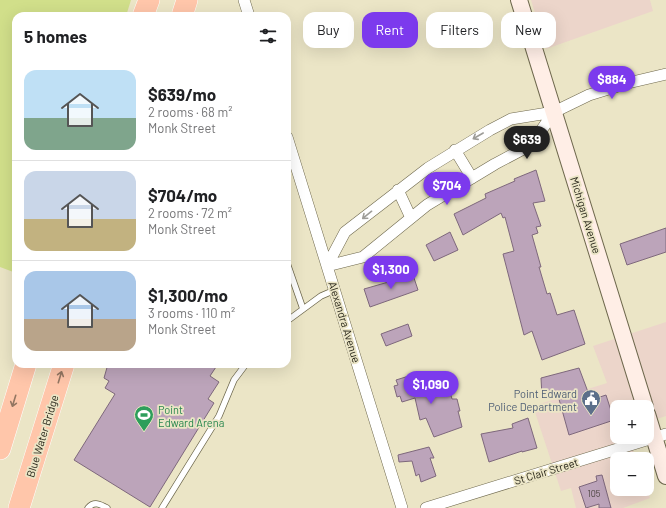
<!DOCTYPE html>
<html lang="en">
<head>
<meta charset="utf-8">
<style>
	:root { --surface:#fff; --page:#f2f2f2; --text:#202124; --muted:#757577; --line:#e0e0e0; --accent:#7c3aed }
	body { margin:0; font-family:Barlow,sans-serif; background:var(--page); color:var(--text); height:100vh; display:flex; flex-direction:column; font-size:15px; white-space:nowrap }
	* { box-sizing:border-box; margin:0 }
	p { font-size:13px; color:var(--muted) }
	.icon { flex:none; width:22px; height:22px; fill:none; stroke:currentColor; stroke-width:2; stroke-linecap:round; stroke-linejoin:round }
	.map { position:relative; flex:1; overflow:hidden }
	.drawer { position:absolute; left:12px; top:12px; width:279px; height:356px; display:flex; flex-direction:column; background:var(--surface); border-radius:12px; box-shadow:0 4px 16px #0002 }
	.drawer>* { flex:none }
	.hud { position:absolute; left:303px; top:12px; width:303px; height:36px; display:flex; gap:8px }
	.tools { position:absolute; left:610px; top:400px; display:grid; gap:8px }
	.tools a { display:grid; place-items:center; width:44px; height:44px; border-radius:8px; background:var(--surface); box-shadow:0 4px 16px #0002; font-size:20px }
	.price { position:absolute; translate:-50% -34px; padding:0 9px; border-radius:14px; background:var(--accent); color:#fff; font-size:13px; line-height:26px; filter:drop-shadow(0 1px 2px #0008) }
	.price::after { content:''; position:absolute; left:50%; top:24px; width:12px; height:9px; margin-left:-6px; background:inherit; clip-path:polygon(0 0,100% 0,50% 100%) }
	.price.active { background:#222; color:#fff }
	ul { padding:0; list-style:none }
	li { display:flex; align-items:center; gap:12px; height:100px; padding:0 12px }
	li+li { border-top:1px solid var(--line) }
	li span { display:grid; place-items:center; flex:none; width:112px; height:80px; border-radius:12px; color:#555 }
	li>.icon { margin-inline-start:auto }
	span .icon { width:48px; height:48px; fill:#fffc; stroke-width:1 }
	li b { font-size:17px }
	h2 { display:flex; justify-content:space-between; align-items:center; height:48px; padding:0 12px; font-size:17px }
	.pill { padding:0 14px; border-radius:12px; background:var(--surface); box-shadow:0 4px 16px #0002; font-size:14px; line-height:36px }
	.pill.active { background:var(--accent); color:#fff }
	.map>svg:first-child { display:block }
	.commercial { fill:#ecd5ca }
	.green { fill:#d1df8a }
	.building { fill:#bca4ba; stroke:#7e687c }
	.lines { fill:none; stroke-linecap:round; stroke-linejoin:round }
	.lane-casing { stroke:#6e684d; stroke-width:7 }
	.street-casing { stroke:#6e684d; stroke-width:12 }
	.secondary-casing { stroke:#6e684d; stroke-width:18 }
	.highway-casing { stroke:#fff; stroke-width:22 }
	.lane { stroke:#fff; stroke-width:5.5 }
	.street { stroke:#fff; stroke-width:11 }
	.secondary { stroke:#ffeee6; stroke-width:16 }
	.highway { stroke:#ffc6aa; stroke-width:21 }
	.oneway { stroke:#9e9d98 }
	.oneway2 { stroke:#937662 }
	.labels { text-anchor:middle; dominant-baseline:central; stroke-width:3.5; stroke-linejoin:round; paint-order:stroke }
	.number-label { font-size:9px; fill:#4c4541 }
	.street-label { font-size:11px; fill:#272519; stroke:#ebe5c6 }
	.service-label { font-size:11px; fill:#4e5e75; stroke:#ebe5c6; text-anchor:end }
	.leisure-label { font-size:11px; fill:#27864d; stroke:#ebe5c6; text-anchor:start }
</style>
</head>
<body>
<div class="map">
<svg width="666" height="508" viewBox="0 0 666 508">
	<rect width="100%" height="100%" fill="#ebe5c6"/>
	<!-- commercial -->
	<path class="commercial" d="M531 0H650L653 11 546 49Z
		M666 322V416L647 422V407H617V437H628L636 459H617V489H647L650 498 623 508H576L571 488 561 491 533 406 607 383 593 346Z"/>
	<!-- green -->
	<path class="green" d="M0 0H131L126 16H16V273L0 267Z"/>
	<!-- building -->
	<path class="building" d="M536 170 545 201 533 203 541 226 536 227 538 233 532 235 541 267H539L547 294 550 293 557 315 574 310 585 344 542 360 532 331 524 335 503 254 514 251 505 217 503 218 501 213 463 235 454 214 486 198 485 194 515 181 514 179Z
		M666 228V252L627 265 620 244Z
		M450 232 458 250 434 261 426 245Z
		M413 275 418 290 370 307 364 289Z
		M408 324 412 336 386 346 381 334Z
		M108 364H218L210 376 219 382 208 399 214 403 150 507 74 460 115 394 105 388 109 381 104 378Z
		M579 368 591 400 606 395 614 420 569 435 557 392 542 397 541 378Z
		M412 375 414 382 429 378 435 396 450 392 452 399H457L460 411H458L462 427 434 437 426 418 420 420 415 398 402 402 400 396 397 397 394 386 398 385 396 380Z
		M528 418 537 448 522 452V451L489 462 481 434 513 428 512 424Z
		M429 447 434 458H430L436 476 421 482 419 474 416 476 412 461 399 462 398 455Z
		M602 475 611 508H599V504L586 508 579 487 597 481 596 476Z"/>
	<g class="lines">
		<defs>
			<path id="lane" d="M287 263 303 309
				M287 321 321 296 335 290
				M88 508C94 501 100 504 107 508
				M162 508 219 416 234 380 246 364"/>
			<path id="street" d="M244 0 249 16
				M287 137 402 508
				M455 150 472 178
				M398 190 411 218
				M327 266 345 232 428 168 490 130 511 119 554 112 589 95 628 83 666 74
				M327 266 363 257 427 205 495 164 531 145 554 112
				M426 508 666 434"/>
			<path id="secondary" d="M519 0 645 407
				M647 414 666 476"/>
			<path id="highway" d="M143 16 149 0
				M182 16 187 0
				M0 449 26 364
				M19 508 64 364"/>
		</defs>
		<!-- lane casing -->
		<use href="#lane" class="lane-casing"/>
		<!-- street casing -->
		<use href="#street" class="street-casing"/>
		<!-- secondary casing -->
		<use href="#secondary" class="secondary-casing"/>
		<!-- highway casing -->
		<use href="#highway" class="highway-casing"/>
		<!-- lane -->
		<use href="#lane" class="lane"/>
		<!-- street -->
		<use href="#street" class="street"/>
		<!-- secondary -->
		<use href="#secondary" class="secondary"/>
		<!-- highway -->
		<use href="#highway" class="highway"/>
	</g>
	<!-- one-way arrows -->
	<defs><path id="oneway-shaft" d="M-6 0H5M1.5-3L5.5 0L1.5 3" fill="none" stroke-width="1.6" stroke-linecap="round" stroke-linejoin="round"/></defs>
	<g class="oneway">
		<use href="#oneway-shaft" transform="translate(478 136) rotate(150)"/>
		<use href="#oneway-shaft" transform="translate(367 215) rotate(141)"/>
	</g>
	<g class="oneway2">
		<use href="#oneway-shaft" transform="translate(60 377) rotate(-73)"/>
		<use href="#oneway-shaft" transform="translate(14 401) rotate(107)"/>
	</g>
	<!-- icons -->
	<defs>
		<symbol id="civic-pin" viewBox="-11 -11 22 30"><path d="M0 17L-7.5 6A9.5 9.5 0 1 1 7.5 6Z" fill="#5c6f8a" stroke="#ebe5c6"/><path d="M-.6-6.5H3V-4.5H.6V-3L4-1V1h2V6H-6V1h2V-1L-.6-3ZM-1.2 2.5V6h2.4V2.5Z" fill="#fff"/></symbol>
		<symbol id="stadium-pin" viewBox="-11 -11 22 30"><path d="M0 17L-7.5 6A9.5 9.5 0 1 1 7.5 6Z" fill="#2e9e5b" stroke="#ebe5c6"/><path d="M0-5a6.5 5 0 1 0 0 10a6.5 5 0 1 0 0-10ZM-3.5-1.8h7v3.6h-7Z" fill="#fff"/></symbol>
	</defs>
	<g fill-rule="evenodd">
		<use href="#civic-pin" x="580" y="388" width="22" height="30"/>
		<use href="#stadium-pin" x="133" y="404" width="22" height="30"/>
	</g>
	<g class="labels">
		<!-- number labels -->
		<g class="number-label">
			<text x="594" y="493">105</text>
		</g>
		<!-- street labels -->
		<g class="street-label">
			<text transform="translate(586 215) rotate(73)">Michigan Avenue</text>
			<text transform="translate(345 322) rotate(73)">Alexandra Avenue</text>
			<text transform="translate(42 436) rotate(-73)">Blue Water Bridge</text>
			<text transform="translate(546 471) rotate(-17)">St Clair Street</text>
		</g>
		<!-- service labels -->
		<g class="service-label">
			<text x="577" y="393">Point Edward<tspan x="577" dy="13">Police Department</tspan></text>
		</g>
		<!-- leisure labels -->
		<g class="leisure-label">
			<text x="158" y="409">Point<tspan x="158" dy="13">Edward Arena</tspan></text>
		</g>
	</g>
</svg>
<div class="tools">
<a>+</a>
<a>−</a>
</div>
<b class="price" style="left:612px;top:100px">$884</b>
<b class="price active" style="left:527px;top:160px">$639</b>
<b class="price" style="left:447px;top:206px">$704</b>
<b class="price" style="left:391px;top:290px">$1,300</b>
<b class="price" style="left:431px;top:405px">$1,090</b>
<div class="hud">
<a class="pill">Buy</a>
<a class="pill active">Rent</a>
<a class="pill">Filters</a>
<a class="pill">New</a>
</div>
<section class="drawer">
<h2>5 homes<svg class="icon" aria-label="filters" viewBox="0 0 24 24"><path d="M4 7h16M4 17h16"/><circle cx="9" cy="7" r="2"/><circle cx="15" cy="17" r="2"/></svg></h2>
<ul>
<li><span style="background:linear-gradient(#bfe0f5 60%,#7fa58c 0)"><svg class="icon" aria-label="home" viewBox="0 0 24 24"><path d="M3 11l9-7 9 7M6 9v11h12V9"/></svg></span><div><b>$639/mo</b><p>2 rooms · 68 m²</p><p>Monk Street</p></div></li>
<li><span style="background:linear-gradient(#c9d6e8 60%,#c2b280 0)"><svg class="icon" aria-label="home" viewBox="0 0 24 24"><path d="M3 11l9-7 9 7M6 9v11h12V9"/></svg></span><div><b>$704/mo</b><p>2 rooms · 72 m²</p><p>Monk Street</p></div></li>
<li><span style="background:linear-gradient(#a9c7e8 60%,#b9a48a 0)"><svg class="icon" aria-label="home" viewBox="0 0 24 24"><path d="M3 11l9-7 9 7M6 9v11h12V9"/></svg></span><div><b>$1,300/mo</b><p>3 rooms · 110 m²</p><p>Monk Street</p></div></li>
</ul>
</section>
</div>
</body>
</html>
